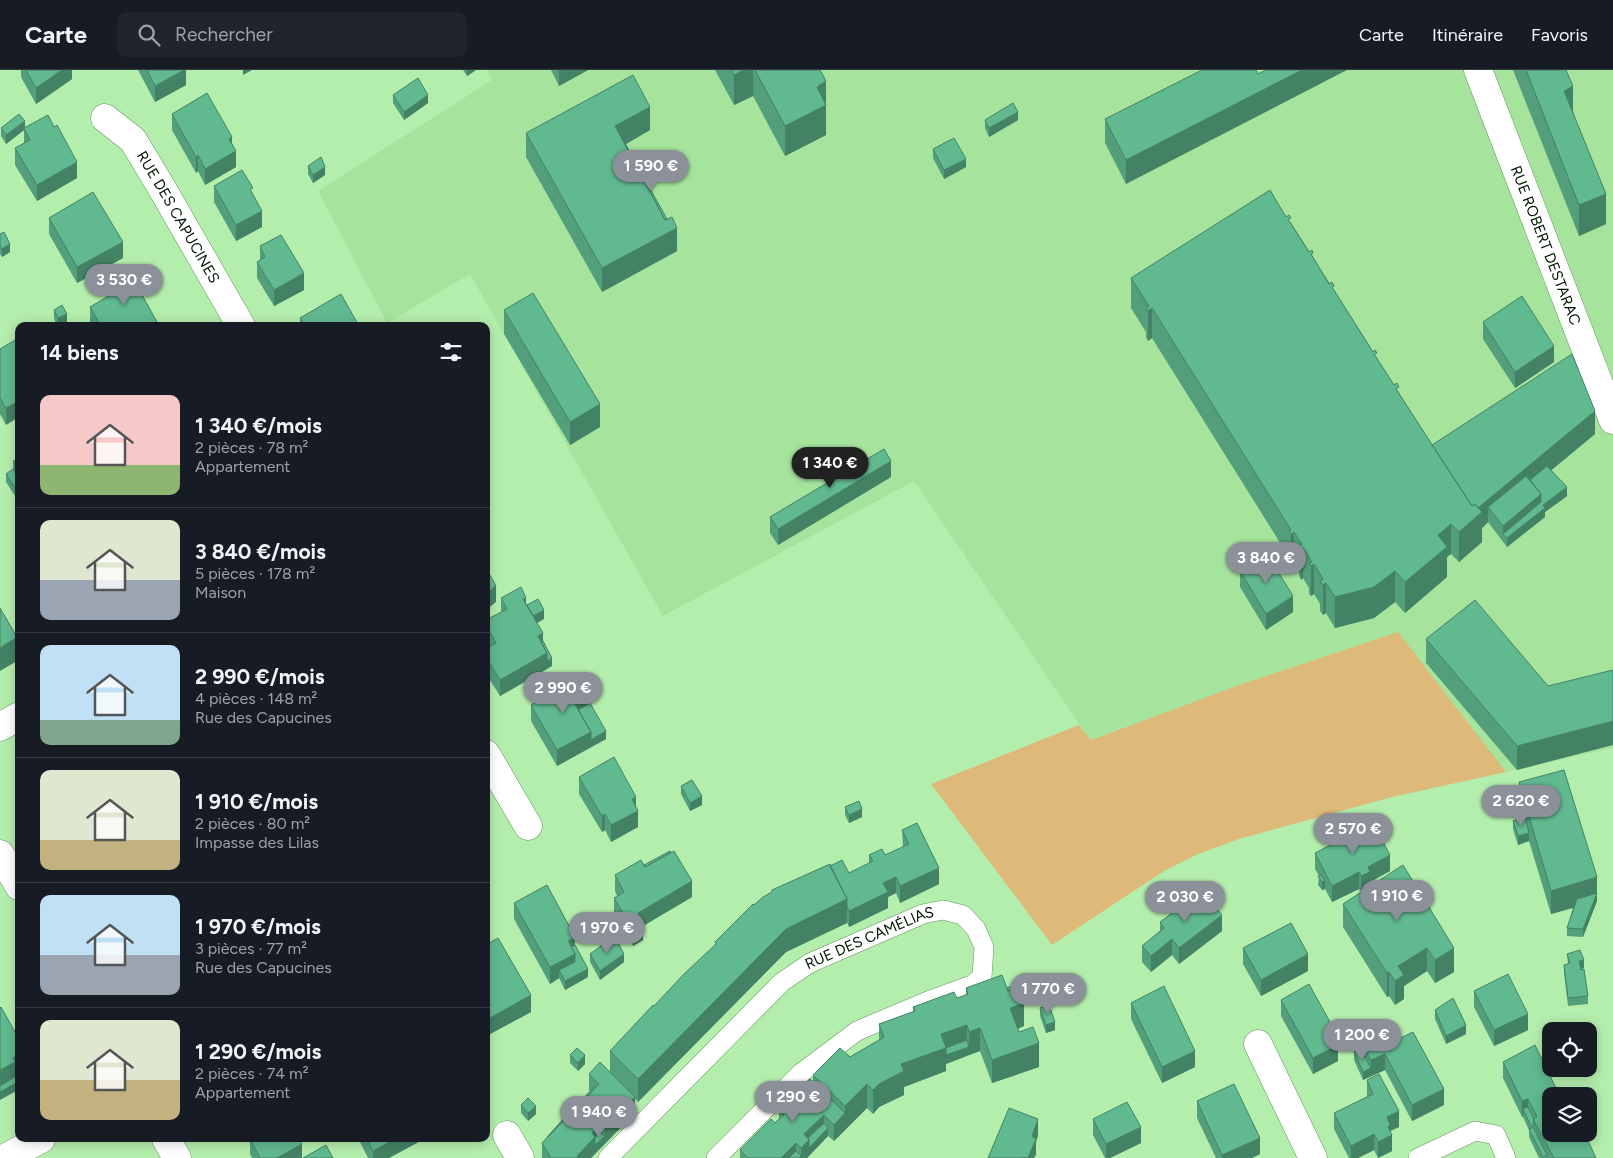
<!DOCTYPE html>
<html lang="fr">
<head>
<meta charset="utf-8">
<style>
	:root { --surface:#171b24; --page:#20242c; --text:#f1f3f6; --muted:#9ea1a6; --line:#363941; --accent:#8c9099 }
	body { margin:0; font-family:Figtree,sans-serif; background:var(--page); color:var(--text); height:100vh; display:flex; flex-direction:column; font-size:19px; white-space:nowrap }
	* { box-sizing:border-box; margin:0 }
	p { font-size:16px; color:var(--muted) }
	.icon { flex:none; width:28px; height:28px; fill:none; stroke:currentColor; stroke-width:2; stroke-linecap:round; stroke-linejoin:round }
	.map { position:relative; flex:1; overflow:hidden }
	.details { position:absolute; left:15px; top:252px; width:475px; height:820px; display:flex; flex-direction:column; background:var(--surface); border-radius:10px; box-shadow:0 2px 12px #0003 }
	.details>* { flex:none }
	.tools { position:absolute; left:1542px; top:952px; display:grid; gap:10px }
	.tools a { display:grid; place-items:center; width:55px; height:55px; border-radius:10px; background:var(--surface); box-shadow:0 2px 12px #0003; font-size:25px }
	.price { position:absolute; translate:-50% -42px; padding:0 11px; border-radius:18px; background:var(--accent); color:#fff; font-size:16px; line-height:32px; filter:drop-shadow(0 1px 2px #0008) }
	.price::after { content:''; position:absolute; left:50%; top:30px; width:15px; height:11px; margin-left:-8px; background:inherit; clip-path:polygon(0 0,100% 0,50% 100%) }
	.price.current { background:#222; color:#fff }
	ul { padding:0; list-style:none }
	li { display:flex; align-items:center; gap:15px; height:125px; padding:0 25px }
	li+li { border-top:1px solid var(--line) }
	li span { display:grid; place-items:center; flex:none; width:140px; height:100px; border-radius:10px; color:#555 }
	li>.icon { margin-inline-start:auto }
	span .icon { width:60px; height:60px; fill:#fffc; stroke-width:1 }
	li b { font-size:21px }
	h2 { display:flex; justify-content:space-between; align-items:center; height:60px; padding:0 25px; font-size:21px }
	header { display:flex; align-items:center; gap:30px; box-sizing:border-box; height:70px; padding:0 25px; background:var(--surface); border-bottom:1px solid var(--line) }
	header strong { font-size:24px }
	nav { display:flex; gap:28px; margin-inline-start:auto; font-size:18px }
	.search { width:350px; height:45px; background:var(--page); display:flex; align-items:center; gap:12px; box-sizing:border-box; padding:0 18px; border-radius:10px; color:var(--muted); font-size:19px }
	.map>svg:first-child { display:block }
	.built { fill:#a6e49e }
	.green { fill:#deba7a }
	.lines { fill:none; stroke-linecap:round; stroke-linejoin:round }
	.lane-casing { stroke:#60965a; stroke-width:20 }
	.street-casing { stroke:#60965a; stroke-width:29 }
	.lane { stroke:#fff; stroke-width:19 }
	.street { stroke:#fff; stroke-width:28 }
	.wall { fill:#539f7c }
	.shaded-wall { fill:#448265 }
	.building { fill:#61b990; stroke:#448265 }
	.labels { text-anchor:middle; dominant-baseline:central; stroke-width:4.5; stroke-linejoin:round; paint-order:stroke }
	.street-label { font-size:15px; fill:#011300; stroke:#c1fcba }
</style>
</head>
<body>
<header>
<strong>Carte</strong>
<div class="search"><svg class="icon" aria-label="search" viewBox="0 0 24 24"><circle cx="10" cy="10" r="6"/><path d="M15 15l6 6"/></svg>Rechercher</div>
<nav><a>Carte</a><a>Itinéraire</a><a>Favoris</a></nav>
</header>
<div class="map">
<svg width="1613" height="1088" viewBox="0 0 1613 1088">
	<rect width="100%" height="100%" fill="#b4eead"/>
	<!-- built -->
	<path class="built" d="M487 0H1613V678L1392 727 1337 742 1242 615 1090 670 914 411 663 546 470 204 387 253 318 121 492 10Z"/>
	<!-- green -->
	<path class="green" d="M1398 562 1506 702 1392 727 1239 769 1198 784 1164 801 1052 875 931 714 1079 655 1091 670 1242 614Z"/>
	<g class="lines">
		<defs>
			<g id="lane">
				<path id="s1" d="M608 1088 782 912 810 893 923 844 943 840 963 845 976 859 984 877 982 907 972 915 928 931 857 961 801 1003 716 1088"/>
				<path d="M1418 1088 1475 1061 1496 1065 1506 1088"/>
			</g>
			<g id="street">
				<path id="s2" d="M1478 0 1613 350"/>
				<path id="s3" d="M105 48 133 70 163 120 241 256"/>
				<path d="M0 657 19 646"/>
				<path d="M486 684 528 756"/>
				<path d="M0 784 19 816"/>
				<path d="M1258 974 1313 1088"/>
				<path d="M507 1065 520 1088"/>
				<path d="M166 1069 177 1088"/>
				<path d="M5 1088 41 1069"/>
			</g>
		</defs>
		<!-- lane casing -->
		<use href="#lane" class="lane-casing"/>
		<!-- street casing -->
		<use href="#street" class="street-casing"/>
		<!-- lane -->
		<use href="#lane" class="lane"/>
		<!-- street -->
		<use href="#street" class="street"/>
	</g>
	<!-- wall -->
	<path class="wall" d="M21 0H72V9L36 34 21 7Z
		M138 0H186V15L155 32Z
		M463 0H476L467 6Z
		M551 0H588L559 16Z
		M715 0H820L826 11V65L785 86 753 26 734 35Z
		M1513 0H1566L1573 41 1606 154 1579 166Z
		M1258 4 1126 114 1105 73V49Z
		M393 25 428 33 404 50 393 33Z
		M172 44 232 73 236 97 205 115 198 101 196 103 172 60Z
		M985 50H1018L989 67 985 58Z
		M1 58H25L77 108 37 131 15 95V78L24 73V60L6 74 1 66Z
		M650 60 626 74 677 181 602 222 526 87V63Z
		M933 79 966 97 944 109 933 88Z
		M308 96 325 105 313 113 308 104Z
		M214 116 262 157 236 171 214 132Z
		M49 148 123 188 77 213 49 164Z
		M1291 153 1334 220 1432 375 1595 364 1551 400 1567 426 1545 442V447L1507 477 1488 452 1482 458V472L1459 492 1451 484 1447 487V507L1405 543 1395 532 1374 548 1335 558 1326 543 1323 545 1320 541V534L1314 524 1311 526 1309 524V518L1303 508 1301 510 1299 506V500L1294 493 1291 495 1289 491V487L1152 268 1148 271 1146 268V262L1131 238V208Z
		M0 164 10 182 2 187 0 184Z
		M260 176 304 220 274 236 257 208V192L260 190Z
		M116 210 157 256H92L90 253V237L116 222Z
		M54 240 67 252 57 256 54 248Z
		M504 240 600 357 570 375 504 264Z
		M300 248 359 256H300Z
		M1483 252 1554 292 1515 318 1483 269Z
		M17 269 6 355 0 344V279Z
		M19 388V432L6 412V404L13 399V391Z
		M891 407 778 475 770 463V447Z
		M1240 501 1293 542 1266 560 1240 517Z
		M501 528 526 535 544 549 537 553 552 596 500 626 486 604V578L489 577 486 571V550L501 542Z
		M1426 569 1548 616 1517 700 1426 593Z
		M531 635 606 669 557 696 531 651Z
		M579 707 636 738 638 757 611 772 605 760 602 762 579 724Z
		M1519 712 1597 831 1583 867 1567 866V858L1573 838 1551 844 1529 771 1518 775 1513 759V751L1522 748 1519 735Z
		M681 716 702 735 690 741 681 724Z
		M845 737 862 747 849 753 845 745Z
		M902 760 939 814 900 833 896 823 888 827V838L849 857 847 852V853L786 882 638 1032 635 1029V1043L591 1088H542V1073L566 1046V1038L579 1033 590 1022 589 1020V1004L610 1003V981L715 875V872L754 835 772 822V820L830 796 849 803 869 793V785H885L903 777Z
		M1315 783 1390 801 1370 812V816L1454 902 1435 913 1427 901 1404 916V929L1395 935 1389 926 1387 927 1343 857V834L1361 822 1359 819 1332 832 1325 819 1322 820 1318 815 1319 806 1315 799Z
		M644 795 692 827 643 856V870L633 876 614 844V828L617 826 615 821V805Z
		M514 833 588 907 565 920 559 908 550 914 514 849Z
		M1160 852 1222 861 1179 894 1172 885 1151 902 1142 892V876L1160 861Z
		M486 875 531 942 490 964 486 957Z
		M1243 878 1308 901 1261 926 1243 894Z
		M590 884 624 892 600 910 590 892Z
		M1567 884 1584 898 1581 899 1588 926V934L1568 936 1564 903V895L1568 894Z
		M966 918H1007L1024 956 1018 959 1019 962 1039 997 992 1013 980 981 946 994V1001L904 1017V1025L879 1037 873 1044 867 1038 834 1071 828 1066 807 1088H740V1080L775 1053 779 1048V1040L813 1012V1005L850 987 879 970V954L913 942V937L957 928 966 925Z
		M1474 921 1528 960 1494 976 1474 937Z
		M1281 930 1338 991 1313 1004 1281 946Z
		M1131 933 1195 997 1162 1013 1131 949Z
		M1040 938 1055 960 1046 963 1040 946Z
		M1435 940 1466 964 1446 974 1435 949Z
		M1360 971 1382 977 1444 1035 1412 1051 1385 1000 1363 1010 1354 990V982L1360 979Z
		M570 985 585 994 578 1001 570 993Z
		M1503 992 1551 1026 1596 1088H1539L1529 1067V1060L1523 1047H1522L1503 1008Z
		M1367 1010 1399 1057 1390 1061 1392 1081 1378 1088 1374 1080 1358 1088H1349L1334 1059V1043L1367 1027Z
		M1197 1031 1260 1084 1252 1088H1216L1197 1048Z
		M521 1035 536 1044 528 1051 521 1043Z
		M1093 1049 1141 1073 1110 1088H1105L1093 1065Z
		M247 1069H299L302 1088H252L250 1084V1073Z
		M360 1069H424L389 1088H368L360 1072Z"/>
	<!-- shaded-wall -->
	<path class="shaded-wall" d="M62 0H72V9L36 34V18Z
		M184 0H186V15L155 32V16Z
		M243 0H252L243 5Z
		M467 0H476L467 6Z
		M559 0H588L559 16Z
		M744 0H753V26L734 35V5Z
		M1302 0H1347L1126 114V90Z
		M826 11V65L785 86V56L817 17Z
		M1573 16V47L1564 21Z
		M428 25V33L404 50V42Z
		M650 37V60L619 78 615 56Z
		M1018 42V50L989 67V58Z
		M25 51V60L24 58V60L6 74V65Z
		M232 67V83L236 81V97L205 115V99L229 69Z
		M198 85V101L196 103V87Z
		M966 89V97L944 109V100Z
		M77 92V108L37 131V115Z
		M325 97V105L313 113V105Z
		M1606 124V154L1579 166V135Z
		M262 141V157L236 171V155Z
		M677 158V181L602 222V198Z
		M123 172V188L77 213V197Z
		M10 174V182L2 187V179Z
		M304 203V220L274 236V220Z
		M1152 238V268L1148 271V241Z
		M67 244V252L58 256V248Z
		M157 252V256H149Z
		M1554 276V292L1515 318V302Z
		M19 331V347L6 355V338Z
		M600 334V357L570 375V352Z
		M1595 341V364L1530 418 1488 437V452L1482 458V472L1459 492V462L1472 442Z
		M891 391V407L778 475V459Z
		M1567 417V426L1545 442V447L1507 477V468L1503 464V472V456L1541 424 1543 435Z
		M1451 454V484L1447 487V507L1405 543V512L1438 465Z
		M1294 462V493L1291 495V465Z
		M1303 478V508L1301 510V479Z
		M1314 494V524L1311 526V496Z
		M1395 501V532L1374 548 1335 558V527Z
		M1326 513V543L1323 545V515Z
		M496 516V532L486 540V524Z
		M1293 526V542L1266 560V544Z
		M526 528V544L523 529Z
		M544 540V549L533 555V546Z
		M543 563V579L538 566Z
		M17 567V591L0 601V578Z
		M547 583 552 588V596L500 626V610Z
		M590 626V642L578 648 575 634Z
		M1613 651V675L1517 700V676Z
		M606 661V669L557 696V680L591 662Z
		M702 726V735L690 741V733Z
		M636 727V742L638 741V757L611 772V755L632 729Z
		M862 739V747L849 753V745Z
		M605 744V760L602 762V746Z
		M1529 763V771L1518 775V766Z
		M1390 785V801L1370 812V818L1361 823V806L1368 797Z
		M939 798V814L900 833V816Z
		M1359 802V819L1332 832V816Z
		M896 807V823L888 827V838L849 857V841L883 813Z
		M1597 807V831L1583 867V859L1593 832 1551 844V821Z
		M692 811V827L643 856V870L633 876V860L638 843Z
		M1325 811V819L1322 820V812Z
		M847 829V853L786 882 638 1032V1009L786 859Z
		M1222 845V861L1179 894V878Z
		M575 867V883L568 871Z
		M1172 869V885L1151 902V886Z
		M1427 878V901L1404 916V929L1395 935V911L1398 896Z
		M1454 878V902L1435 913V890Z
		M575 884V900H559V908L550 914V897Z
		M624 884V892L600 910V901Z
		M1308 884V901L1261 926V910Z
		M1584 890V898L1579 899V891Z
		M588 899V907L565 920V911Z
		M1389 902V926L1387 927V903Z
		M531 925V942L490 964V948Z
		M1024 933V956L1013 960 1008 937Z
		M1528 944V960L1494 976V960Z
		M1055 952V960L1046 963V955Z
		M967 955V978L969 977V985L946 994V1001L904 1017V1025L879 1037 873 1044V1020L901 994 941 964Z
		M1466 955V964L1446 974V966Z
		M980 958V981L969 985V962Z
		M1335 961V977L1338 975V991L1313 1004V988L1332 963Z
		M1039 973V997L992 1013V990Z
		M1195 981V997L1162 1013V997Z
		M19 984V1013L18 1014V1020L0 1030V1000L13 988Z
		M1385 984V1000L1363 1010V1002L1371 998V990Z
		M585 985V994L578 1001V993Z
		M867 1014V1038L845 1060V1036Z
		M1444 1019V1035L1412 1051V1035Z
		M635 1027V1043L591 1088H577V1086L592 1063 600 1054V1070L605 1066V1058Z
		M1528 1029V1045L1523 1039V1047H1522V1031Z
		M536 1036V1044L528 1051V1043Z
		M1399 1041V1057L1390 1061 1392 1065V1081L1378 1088V1072L1387 1047Z
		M845 1043V1060L834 1071V1055Z
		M824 1045V1061L828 1058V1066L807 1088H799L801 1086V1078L804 1064Z
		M1038 1049V1066L1036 1072V1085L1034 1088H1028L1032 1066Z
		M1141 1057V1073L1110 1088H1106V1074Z
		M1374 1064V1080L1358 1088H1351V1076Z
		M1260 1068V1084L1252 1088H1222V1085Z
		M395 1069H424L389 1088H373V1081Z
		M796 1073V1088H781Z
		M302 1074V1088H277Z"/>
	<!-- building -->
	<path class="building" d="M26 0H62L36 18Z
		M147 0H184L155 16Z
		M731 0H744L734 5Z
		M755 0H820L826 11 817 17 826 35 785 56Z
		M1202 0H1256L1258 4 1266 0H1302L1126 90 1105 49Z
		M1526 0H1566L1573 16 1564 21 1606 124 1579 135Z
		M633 5 650 37 615 56 665 150 672 147 677 158 602 198 526 63Z
		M418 8 428 25 404 42 393 25Z
		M207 23 232 67 229 69 236 81 205 99 198 85 196 87 172 44Z
		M1013 33 1018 42 989 58 985 50Z
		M19 44 25 51 6 65 1 58Z
		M48 45 54 57 57 55 77 92 37 115 15 78 30 70 24 58Z
		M622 68 667 149 665 150Z
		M954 68 966 89 944 100 933 79Z
		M321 87 325 97 313 105 308 96Z
		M242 100 253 118 250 119 262 141 236 155 214 116Z
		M1270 120 1286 147 1289 145 1291 148 1288 149 1309 182 1312 180 1313 183 1311 184 1329 214 1332 212 1334 216 1332 217 1373 282 1375 280 1377 283 1374 284 1394 315 1397 313 1399 317 1396 319 1429 370 1472 436 1475 434 1482 442 1459 462 1451 454 1438 465 1447 477 1405 512 1395 501 1374 517 1335 527 1326 513 1323 515 1320 511 1323 509 1314 494 1311 496 1309 493 1312 492 1303 478 1301 479 1299 476 1302 474 1294 462 1291 465 1289 461 1291 460 1152 238 1148 241 1146 238 1149 236 1131 208Z
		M93 122 123 172 77 197 49 148Z
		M4 162 10 174 2 179 0 176V164Z
		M281 165 304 203 274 220 257 192 265 187 260 176Z
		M124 204 131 205 157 252 149 256H101L90 237 117 221 116 210 117 207Z
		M533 223 600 334 570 352 504 240Z
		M341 224 359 256H305L300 248Z
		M1522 226 1554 276 1515 302 1483 252Z
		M62 235 67 244 58 248 54 240Z
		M17 269 19 272V331L6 338 0 328V279Z
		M1572 284 1595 341 1478 438 1475 434 1472 436 1432 375Z
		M884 379 891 391 778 459 770 447Z
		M19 388V400L13 391Z
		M1547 396 1567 417 1543 435 1545 438 1507 468 1503 464 1541 432V424L1530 410Z
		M13 399 19 408V424L6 404Z
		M1526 406 1541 424 1503 456 1488 437Z
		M1267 484 1293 526 1266 544 1240 501Z
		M486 498 496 516 486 524Z
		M521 517 526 528 523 529 543 563 538 566 547 583 500 610 486 587V578L496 573 486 555V550L507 539 501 528Z
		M538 529 544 540 533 546 527 535Z
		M1475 530 1548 616 1613 600V651L1517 676 1426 569Z
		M0 538 17 567 0 578Z
		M543 571 552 588 547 591V583L541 572Z
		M579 608 590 626 575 634 591 662 557 680 531 635Z
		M590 633 606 661 591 670V662L578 640Z
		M614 687 636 727 632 729 638 741 611 755 605 744 602 746 579 707Z
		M1564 700 1597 807 1551 821 1519 712Z
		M692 710 702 726 690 733 681 716Z
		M859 731 862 739 849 745 845 737Z
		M1525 747 1529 763 1518 766 1513 751Z
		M917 753 939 798 900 816 896 807 883 813 888 822 849 841 847 836V829L830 796 842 790 849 803 873 791 869 785 882 779 885 785 909 774 902 760Z
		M1373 753 1390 785 1368 797 1370 802 1361 806 1359 802 1332 816 1315 783Z
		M670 781 671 782 645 797 644 795Z
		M674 781 692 811 638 843 643 854 633 860 614 828 624 822 615 805 641 790 645 797Z
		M830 794 847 829 786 859 638 1009 610 981 653 935 654 936 684 904 716 874 715 872 753 834 754 835 763 827 772 822V820Z
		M1403 795 1454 878 1435 890 1427 878 1398 896 1404 905 1395 911 1389 902 1387 903 1343 834Z
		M1321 805 1325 811 1322 812 1318 806Z
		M547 815 575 867 568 871 575 884 550 897 514 833Z
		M1202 821 1222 845 1179 878 1172 869 1151 886 1142 876 1164 858 1160 852Z
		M1597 823 1583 859 1567 858 1577 829Z
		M1291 853 1308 884 1261 910 1243 878Z
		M498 868 531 925 490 948 486 941V875Z
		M616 869 624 884 600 901 590 884 601 876Z
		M575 875 588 899 565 911 559 900 575 892V884L571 877Z
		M1580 880 1584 890 1579 891 1581 900 1584 899 1588 926 1568 928 1564 895 1570 893 1567 884Z
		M1508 904 1528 944 1494 960 1474 921Z
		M1002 905 1008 921 1018 917 1024 933 1010 938 1019 962 1033 957 1039 973 992 990 980 958 969 962 967 955 941 964 946 978 901 994 904 1001 879 1014 873 1020 867 1014 845 1036 813 1005 840 978 850 987 884 967 879 954 915 941 913 937 954 922 957 928 968 924 966 918Z
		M1309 914 1335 961 1332 963 1338 975 1313 988 1281 930Z
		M1012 916 1013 919 1008 921 1007 918Z
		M1164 916 1195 981 1162 997 1131 933Z
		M1453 928 1466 955 1446 966 1435 940Z
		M1049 935 1055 952 1046 955 1040 938Z
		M1 937 19 969V984L13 988 15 992 0 1000V938Z
		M1413 962 1444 1019 1412 1035 1385 984 1371 990 1360 971 1376 963 1382 977Z
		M967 970 969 977 946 985V978Z
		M1535 975 1560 1026H1551V1064H1585L1596 1088H1554L1533 1049 1537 1047 1528 1029 1522 1031 1503 992Z
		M577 978 585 985 578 993 570 985Z
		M1360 979 1371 998 1363 1002 1354 982Z
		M600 992 635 1027 605 1058 600 1054 592 1063 595 1067 577 1086 578 1088H551L542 1073 570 1043 566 1038 576 1029 580 1034 599 1014 589 1004Z
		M19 1000V1005L15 1007V1002Z
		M1379 1004 1399 1041 1387 1047 1390 1055 1388 1057 1392 1065 1378 1072 1374 1064 1351 1076 1334 1043 1373 1024 1367 1010Z
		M15 1007 18 1012 0 1022V1016Z
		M810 1009 845 1043 834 1055 824 1045 804 1064 809 1070 801 1078 796 1073 781 1088H748L740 1080 771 1049 775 1053 784 1045 779 1040Z
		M1234 1014 1260 1068 1222 1085 1197 1031Z
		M594 1017 595 1018 580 1034 579 1033Z
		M528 1028 536 1036 528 1043 521 1035Z
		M1127 1032 1141 1057 1106 1074 1093 1049Z
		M1528 1037 1534 1049 1533 1057 1547 1085 1543 1087 1529 1059 1532 1058 1523 1039Z
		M1009 1038 1038 1049 1032 1066 1036 1069 1028 1088 1022 1087V1088H988Z
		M566 1046 567 1047 548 1067V1066Z
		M824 1053 828 1058 809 1078V1070L808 1068Z
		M600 1062 605 1066 595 1075V1067L592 1071Z
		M250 1069H299L302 1074 277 1088H260Z
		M367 1069H395L373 1081Z
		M326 1075 333 1088H303Z
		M796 1081 801 1086 799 1088H789Z"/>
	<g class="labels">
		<!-- street labels -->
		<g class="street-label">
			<text stroke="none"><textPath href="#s3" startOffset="125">RUE DES CAPUCINES</textPath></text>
			<text stroke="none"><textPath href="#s2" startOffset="188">RUE ROBERT DESTARAC</textPath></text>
			<text stroke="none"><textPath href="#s1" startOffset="346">RUE DES CAMÉLIAS</textPath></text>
		</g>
	</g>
</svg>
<div class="tools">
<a><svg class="icon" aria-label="locate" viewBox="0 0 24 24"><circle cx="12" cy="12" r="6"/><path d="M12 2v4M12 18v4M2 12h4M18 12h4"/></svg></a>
<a><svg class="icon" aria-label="layers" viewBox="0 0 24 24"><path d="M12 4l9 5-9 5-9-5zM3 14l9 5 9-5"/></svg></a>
</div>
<b class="price" style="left:651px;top:122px">1 590 €</b>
<b class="price" style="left:124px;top:236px">3 530 €</b>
<b class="price current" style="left:830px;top:419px">1 340 €</b>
<b class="price" style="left:1266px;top:514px">3 840 €</b>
<b class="price" style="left:563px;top:644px">2 990 €</b>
<b class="price" style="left:1521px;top:757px">2 620 €</b>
<b class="price" style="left:1353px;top:785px">2 570 €</b>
<b class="price" style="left:1397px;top:852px">1 910 €</b>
<b class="price" style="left:1185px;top:853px">2 030 €</b>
<b class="price" style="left:607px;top:884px">1 970 €</b>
<b class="price" style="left:1048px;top:945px">1 770 €</b>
<b class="price" style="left:1362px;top:991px">1 200 €</b>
<b class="price" style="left:793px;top:1053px">1 290 €</b>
<b class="price" style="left:599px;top:1068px">1 940 €</b>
<section class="details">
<h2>14 biens<svg class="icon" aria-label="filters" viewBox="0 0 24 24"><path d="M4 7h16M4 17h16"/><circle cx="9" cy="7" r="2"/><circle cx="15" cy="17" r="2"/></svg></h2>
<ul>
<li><span style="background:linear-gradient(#f6c9c9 70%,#8fb573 0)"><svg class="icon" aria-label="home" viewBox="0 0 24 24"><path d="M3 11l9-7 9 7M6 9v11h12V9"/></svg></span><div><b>1 340 €/mois</b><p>2 pièces · 78 m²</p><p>Appartement</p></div></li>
<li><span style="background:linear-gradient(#dfe7d0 60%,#9aa5b1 0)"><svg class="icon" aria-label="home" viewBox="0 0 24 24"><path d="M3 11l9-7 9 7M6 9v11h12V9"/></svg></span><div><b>3 840 €/mois</b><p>5 pièces · 178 m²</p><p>Maison</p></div></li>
<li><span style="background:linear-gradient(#bfe0f5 75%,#7fa58c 0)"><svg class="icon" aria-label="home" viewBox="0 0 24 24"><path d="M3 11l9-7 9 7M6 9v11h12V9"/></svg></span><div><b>2 990 €/mois</b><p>4 pièces · 148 m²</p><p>Rue des Capucines</p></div></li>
<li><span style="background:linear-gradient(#dfe7d0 70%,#c2b280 0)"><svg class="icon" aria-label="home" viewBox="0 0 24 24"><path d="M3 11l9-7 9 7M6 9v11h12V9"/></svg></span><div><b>1 910 €/mois</b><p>2 pièces · 80 m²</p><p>Impasse des Lilas</p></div></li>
<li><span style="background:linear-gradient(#bfe0f5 60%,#9aa5b1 0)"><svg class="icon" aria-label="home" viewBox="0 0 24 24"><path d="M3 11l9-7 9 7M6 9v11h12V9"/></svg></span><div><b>1 970 €/mois</b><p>3 pièces · 77 m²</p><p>Rue des Capucines</p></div></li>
<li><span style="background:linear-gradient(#dfe7d0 60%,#c2b280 0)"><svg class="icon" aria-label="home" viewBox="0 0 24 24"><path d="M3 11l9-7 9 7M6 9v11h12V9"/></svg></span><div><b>1 290 €/mois</b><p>2 pièces · 74 m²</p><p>Appartement</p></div></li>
</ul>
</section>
</div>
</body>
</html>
